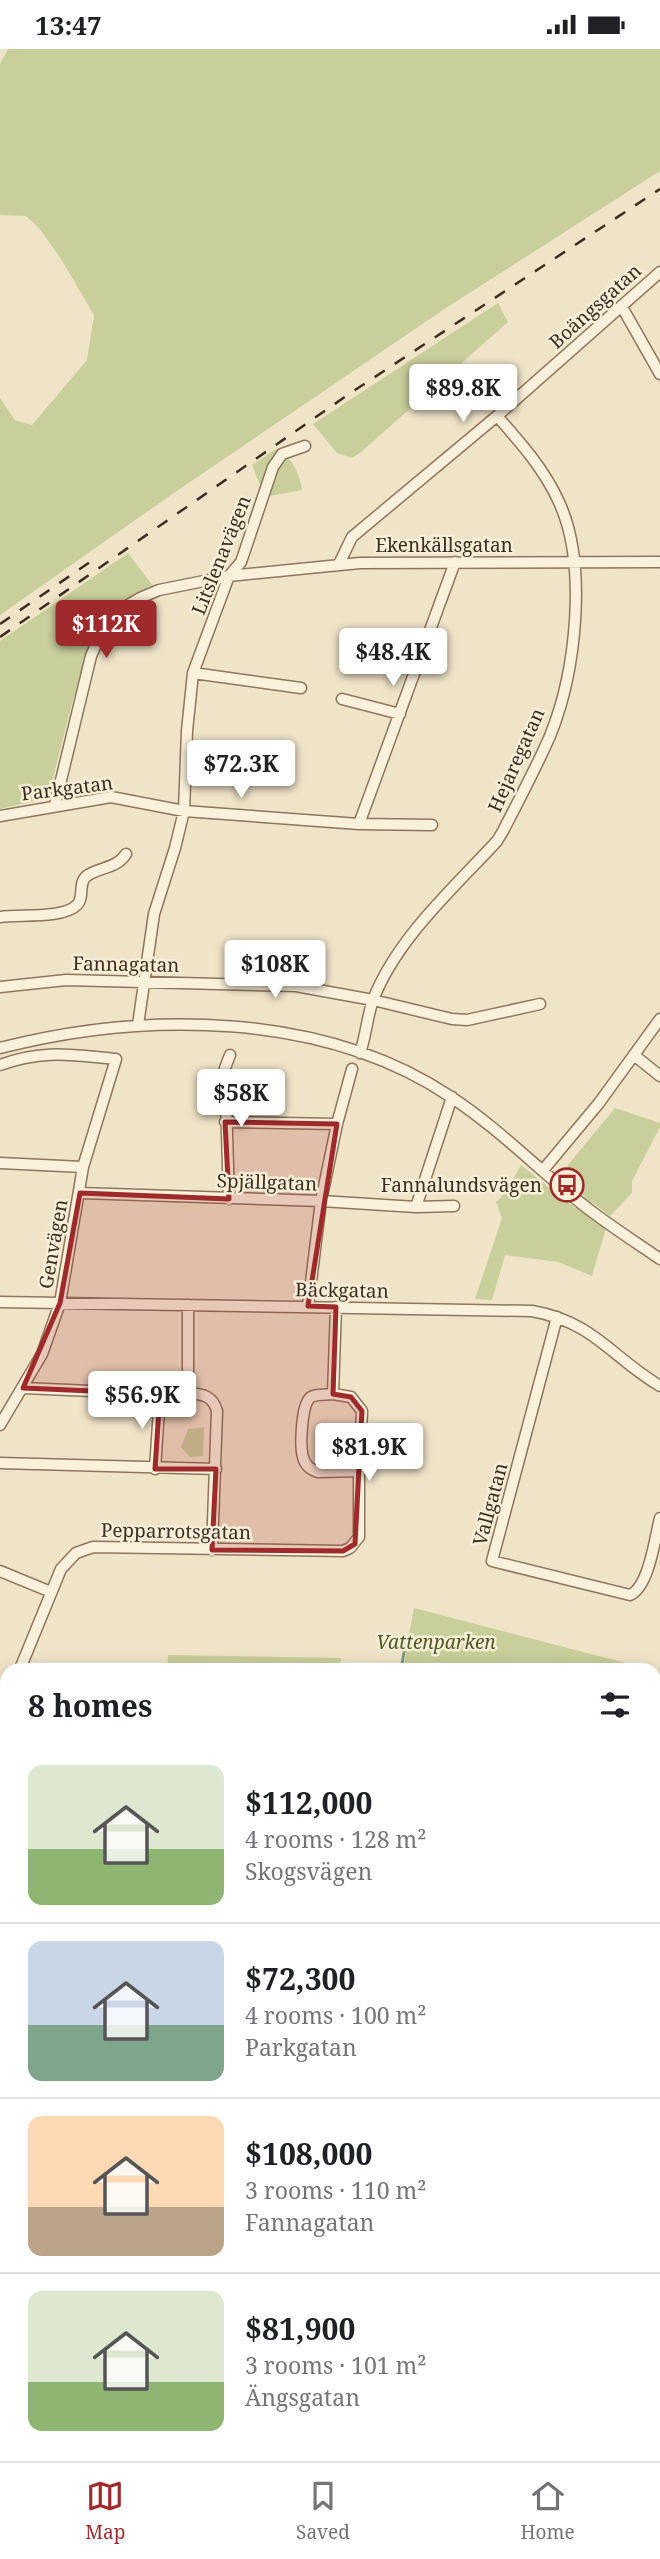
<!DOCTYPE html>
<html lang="en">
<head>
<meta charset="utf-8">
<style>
	:root { --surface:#fff; --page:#f2f2f2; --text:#202124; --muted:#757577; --line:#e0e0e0; --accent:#9e2a2b }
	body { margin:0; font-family:"Noto Serif",serif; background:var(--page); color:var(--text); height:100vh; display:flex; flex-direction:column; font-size:26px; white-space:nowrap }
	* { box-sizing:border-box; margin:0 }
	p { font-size:23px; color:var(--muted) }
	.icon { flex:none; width:38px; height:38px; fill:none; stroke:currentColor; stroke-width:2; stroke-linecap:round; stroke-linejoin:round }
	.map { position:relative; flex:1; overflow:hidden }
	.sheet { position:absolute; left:0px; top:1614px; width:662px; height:800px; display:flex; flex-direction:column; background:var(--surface); border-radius:21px 21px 0 0; box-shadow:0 4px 18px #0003 }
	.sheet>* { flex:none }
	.price { position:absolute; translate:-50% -60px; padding:0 16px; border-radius:7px; background:#fff; color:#222; font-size:23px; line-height:46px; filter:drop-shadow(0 2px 4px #0008) }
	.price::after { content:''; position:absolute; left:50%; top:42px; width:21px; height:16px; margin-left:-10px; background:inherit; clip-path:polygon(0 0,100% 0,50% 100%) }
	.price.current { background:var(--accent); color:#fff }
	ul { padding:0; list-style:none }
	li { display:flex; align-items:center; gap:21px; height:175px; padding:0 28px }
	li+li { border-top:2px solid var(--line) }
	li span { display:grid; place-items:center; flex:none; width:196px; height:140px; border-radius:14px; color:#555 }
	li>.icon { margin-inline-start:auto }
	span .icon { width:84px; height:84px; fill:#fffc; stroke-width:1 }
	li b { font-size:30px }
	h2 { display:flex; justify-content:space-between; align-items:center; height:84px; padding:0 28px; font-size:30px }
	.status { display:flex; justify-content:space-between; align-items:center; height:49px; padding:0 35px; background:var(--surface); direction:ltr }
	.status svg { height:19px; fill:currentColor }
	.menu { display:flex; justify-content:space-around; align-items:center; height:98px; border-top:2px solid var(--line); background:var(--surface); font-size:19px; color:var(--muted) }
	.menu a { display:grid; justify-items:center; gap:4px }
	.menu .current { color:var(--accent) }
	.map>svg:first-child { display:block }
	.green { fill:#c9cf9b }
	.water { fill:#a9c4bc; stroke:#6f938a; stroke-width:2 }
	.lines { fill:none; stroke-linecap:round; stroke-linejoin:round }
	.stream { stroke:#6f938a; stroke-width:2.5 }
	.minor-casing { stroke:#8d765c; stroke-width:13 }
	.minor { stroke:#faf1dc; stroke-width:10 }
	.rail { stroke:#3d2e20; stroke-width:2.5; stroke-dasharray:12 12; stroke-linecap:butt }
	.marked { fill:#9e2a2b; fill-opacity:0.2; stroke:#9e2a2b; stroke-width:5; stroke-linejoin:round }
	.labels { text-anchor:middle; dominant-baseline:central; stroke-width:5; stroke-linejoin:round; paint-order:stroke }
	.street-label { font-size:19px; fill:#3d2e20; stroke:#f7eed8 }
	.poi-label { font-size:19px; fill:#3d2e20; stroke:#f7eed8; text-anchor:end }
	.park-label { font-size:19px; font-style:italic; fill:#4d5a26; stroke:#f7eed8 }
</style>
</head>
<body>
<div class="status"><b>13:47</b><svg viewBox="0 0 49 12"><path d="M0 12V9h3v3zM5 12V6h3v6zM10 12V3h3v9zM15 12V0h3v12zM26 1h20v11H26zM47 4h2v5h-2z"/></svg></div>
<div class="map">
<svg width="660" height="2412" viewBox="0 0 660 2412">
	<rect width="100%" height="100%" fill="#f0e4c8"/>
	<!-- green -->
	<path class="green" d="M8 0H660V122L446 259 171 446 0 566V349L15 371 32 376 87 311 94 266 61 210 39 179 26 167 0 166V15Z
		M498 254 508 273 360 404 352 409 337 404 313 375Z
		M276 400C291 406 300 425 302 441L265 448 252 416Z
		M128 504 153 537 121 553 103 568 93 587 72 654 48 749 0 760V592Z
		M615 1059 660 1074V1078L632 1132V1144L610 1167 593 1154 582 1152 585 1148 566 1132 568 1116Z
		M521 1116 575 1159 578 1156 604 1176 606 1179 592 1227 558 1213 505 1206 492 1251 475 1250 502 1169 496 1153 506 1143Z
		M204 1378 203 1407 190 1408 181 1398 188 1380Z
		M414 1559 649 1620H402Z
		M168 1606 341 1609 340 1620H167Z
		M654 1622 660 1623V2107L654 2106Z"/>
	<!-- water -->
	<path class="water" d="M660 1887V1971L655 1959V1894Z
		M660 1984V2055L655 2058V2002Z"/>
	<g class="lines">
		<!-- stream -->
		<path class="stream" d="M401 1620 406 1591
			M654 2095 660 2096"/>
		<defs>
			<path id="minor" d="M622 258 660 325
				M339 515 352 488 497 367 660 223
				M193 624 301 639
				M342 650 400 665
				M55 756 91 607 103 580 118 562 140 549 159 541 229 527 360 514 660 513
				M0 767 111 748 184 762 359 775 432 776
				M359 775 455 513
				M0 868C19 865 63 870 77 856 85 848 77 833 88 826 101 818 117 819 126 805
				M0 938 66 931 296 937 373 951 452 970 467 971 540 955
				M138 976 154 865 175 799 184 762 187 682 193 624 229 527 241 513 273 418 282 405 305 397
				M0 999C144 962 323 962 451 1048 498 1079 538 1120 582 1155 607 1175 634 1192 660 1210
				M360 1004C366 987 367 968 373 951 397 889 453 840 497 792L503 782C519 751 536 719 550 687 576 623 588 516 559 453 544 420 521 394 497 367
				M634 1006 660 1027
				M0 1016C44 1000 71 1006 116 1010L83 1118 60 1254 42 1305 0 1376
				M225 1073 337 1075
				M0 1114 83 1118
				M544 1120 599 1054 660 970
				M80 1144 321 1152 416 1158 454 1157
				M229 1150 225 1019 230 1006
				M416 1158 452 1048
				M0 1253 532 1262C594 1273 611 1308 660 1337
				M188 1256V1344C203 1345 213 1347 217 1362L212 1501
				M308 1257 321 1152 337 1075 352 1020
				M557 1268 492 1512 630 1546C649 1538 655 1489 660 1469
				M23 1339 160 1345 188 1344
				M333 1345C327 1346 316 1345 311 1348 301 1354 300 1398 303 1408 305 1416 311 1421 318 1423L359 1422 362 1362 351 1348 333 1345 336 1258
				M0 1414 216 1420
				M155 1420 160 1345
				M0 1522 51 1543
				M20 1620 61 1520 76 1504 93 1498 343 1502 350 1499 359 1488V1422
				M0 1672 7 1654
				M44 2406V2412
				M25 2412 32 2406"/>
		</defs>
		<!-- minor casing -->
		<use href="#minor" class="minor-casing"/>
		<!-- minor -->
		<use href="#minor" class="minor"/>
		<!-- rail -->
		<path class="rail" d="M0 575 90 513
			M0 588 349 345 660 140"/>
	</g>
	<!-- marked area -->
	<path class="marked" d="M225 1073 337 1075 308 1257 336 1258 333 1345 351 1348 362 1362 355 1495 343 1502 212 1501 216 1420H155L160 1345 23 1339 60 1254 80 1144 229 1150Z"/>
	<!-- icons -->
	<defs>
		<symbol id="bus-ring" viewBox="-11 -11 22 22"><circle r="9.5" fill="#f7eed8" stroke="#9e2a2b" stroke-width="1.5"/><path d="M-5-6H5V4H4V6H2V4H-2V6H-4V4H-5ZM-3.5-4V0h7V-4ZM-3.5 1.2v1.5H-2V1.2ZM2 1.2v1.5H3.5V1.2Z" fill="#9e2a2b"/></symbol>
	</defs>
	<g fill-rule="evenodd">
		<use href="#bus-ring" x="548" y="1117" width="38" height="38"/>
	</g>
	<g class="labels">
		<!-- street labels -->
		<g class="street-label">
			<text transform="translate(595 257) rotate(-42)">Boängsgatan</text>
			<text x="444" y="496">Ekenkällsgatan</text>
			<text transform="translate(221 506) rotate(-68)">Litslenavägen</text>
			<text transform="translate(516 711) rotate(-66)">Hejaregatan</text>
			<text transform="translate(67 739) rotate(-7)">Parkgatan</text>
			<text transform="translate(126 915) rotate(1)">Fannagatan</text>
			<text transform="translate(267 1133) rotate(2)">Spjällgatan</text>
			<text transform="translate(53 1195) rotate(-80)">Genvägen</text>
			<text transform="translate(342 1241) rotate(1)">Bäckgatan</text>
			<text transform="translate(490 1455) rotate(-75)">Vallgatan</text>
			<text transform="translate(176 1482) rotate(1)">Pepparrotsgatan</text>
		</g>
		<!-- poi labels -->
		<g class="poi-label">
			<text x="542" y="1136">Fannalundsvägen</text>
		</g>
		<!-- park labels -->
		<g class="park-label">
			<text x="436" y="1593">Vattenparken</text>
		</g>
	</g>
</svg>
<b class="price" style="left:463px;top:375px">$89.8K</b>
<b class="price current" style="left:106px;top:611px">$112K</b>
<b class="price" style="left:393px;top:639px">$48.4K</b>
<b class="price" style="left:241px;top:751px">$72.3K</b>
<b class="price" style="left:275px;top:951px">$108K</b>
<b class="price" style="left:241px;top:1080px">$58K</b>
<b class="price" style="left:142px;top:1382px">$56.9K</b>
<b class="price" style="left:369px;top:1434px">$81.9K</b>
<section class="sheet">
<h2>8 homes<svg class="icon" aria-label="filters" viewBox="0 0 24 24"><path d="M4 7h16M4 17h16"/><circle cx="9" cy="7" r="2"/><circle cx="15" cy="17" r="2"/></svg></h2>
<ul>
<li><span style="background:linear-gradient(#dfe7d0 60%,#8fb573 0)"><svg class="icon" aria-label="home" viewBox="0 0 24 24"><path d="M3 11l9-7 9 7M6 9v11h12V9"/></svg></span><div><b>$112,000</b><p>4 rooms · 128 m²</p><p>Skogsvägen</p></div></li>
<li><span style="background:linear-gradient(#c9d6e8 60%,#7fa58c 0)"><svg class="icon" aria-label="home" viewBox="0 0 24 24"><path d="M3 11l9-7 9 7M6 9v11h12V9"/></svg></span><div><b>$72,300</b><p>4 rooms · 100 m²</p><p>Parkgatan</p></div></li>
<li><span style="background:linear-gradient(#ffd9b3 65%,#b9a48a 0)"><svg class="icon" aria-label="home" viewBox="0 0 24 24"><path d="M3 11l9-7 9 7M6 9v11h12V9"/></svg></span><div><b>$108,000</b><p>3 rooms · 110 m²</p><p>Fannagatan</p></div></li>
<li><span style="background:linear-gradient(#dfe7d0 65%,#8fb573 0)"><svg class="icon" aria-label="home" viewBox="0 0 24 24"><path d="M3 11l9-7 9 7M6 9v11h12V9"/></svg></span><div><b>$81,900</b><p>3 rooms · 101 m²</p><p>Ängsgatan</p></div></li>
</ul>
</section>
</div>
<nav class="menu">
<a class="current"><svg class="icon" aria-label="map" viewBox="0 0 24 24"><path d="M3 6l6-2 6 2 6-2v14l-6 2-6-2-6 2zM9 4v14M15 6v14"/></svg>Map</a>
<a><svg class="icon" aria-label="saved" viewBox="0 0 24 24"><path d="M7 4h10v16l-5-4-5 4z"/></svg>Saved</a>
<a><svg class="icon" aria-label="home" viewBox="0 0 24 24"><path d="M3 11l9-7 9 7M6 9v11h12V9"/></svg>Home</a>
</nav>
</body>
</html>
